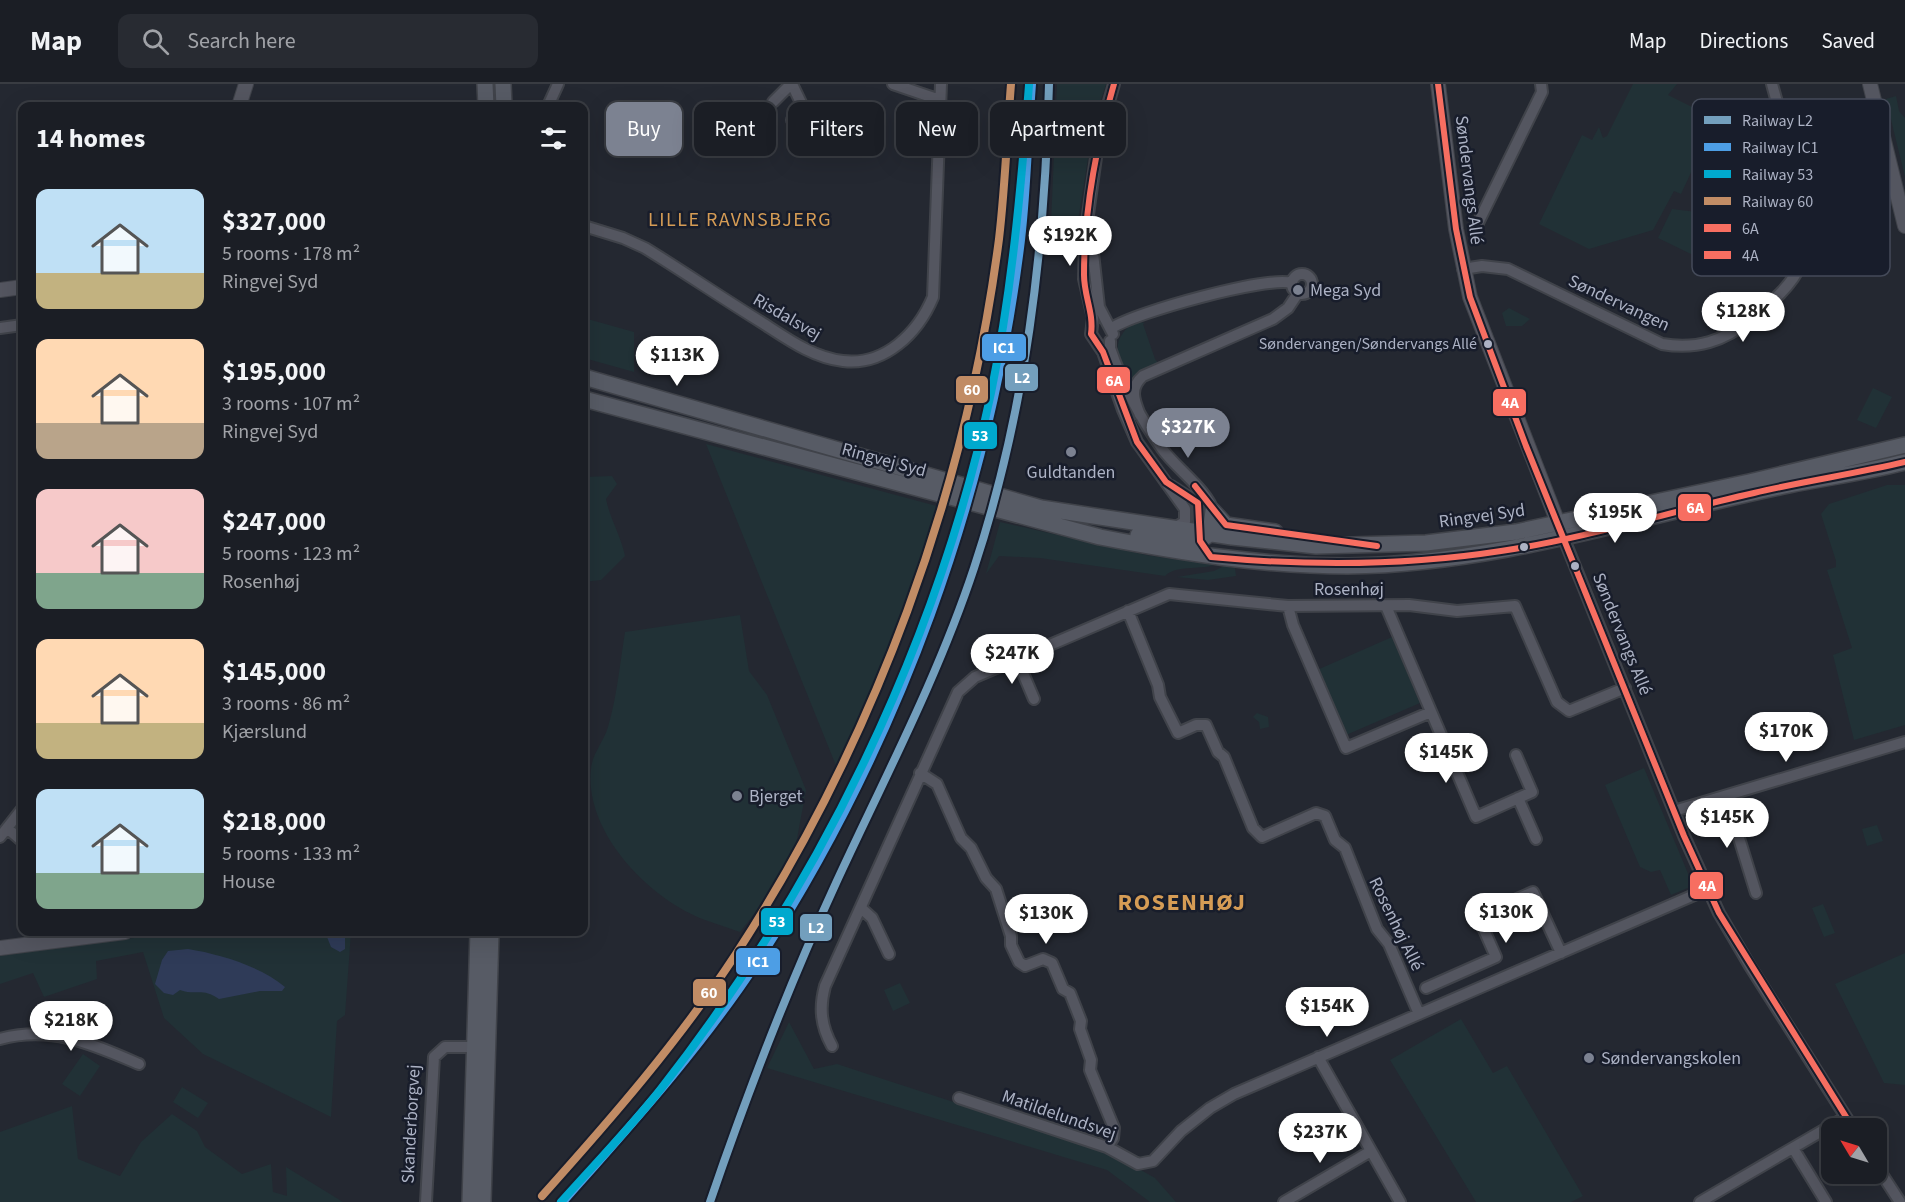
<!DOCTYPE html>
<html lang="en">
<head>
<meta charset="utf-8">
<style>
	:root { --surface:#1b1e25; --page:#282b32; --text:#f1f3f6; --muted:#a0a2a7; --line:#393c42; --accent:#7c8291 }
	body { margin:0; font-family:"Source Sans 3",sans-serif; background:var(--page); color:var(--text); height:100vh; display:flex; flex-direction:column; font-size:22px; white-space:nowrap }
	* { box-sizing:border-box; margin:0 }
	p { font-size:20px; color:var(--muted) }
	.icon { flex:none; width:33px; height:33px; fill:none; stroke:currentColor; stroke-width:2; stroke-linecap:round; stroke-linejoin:round }
	.map { position:relative; flex:1; overflow:hidden }
	.panel { position:absolute; left:18px; top:18px; width:570px; height:834px; display:flex; flex-direction:column; background:var(--surface); border-radius:12px; box-shadow:0 6px 24px #0002,0 0 0 2px var(--line) }
	.panel>* { flex:none }
	.banner { position:absolute; left:606px; top:18px; width:570px; height:54px; display:flex; gap:12px }
	.needle { width:39px; rotate:308deg }
	.buttons { position:absolute; left:1821px; top:1034px; display:grid; gap:12px }
	.buttons a { display:grid; place-items:center; width:66px; height:66px; border-radius:12px; background:var(--surface); box-shadow:0 6px 24px #0002,0 0 0 2px var(--line); font-size:30px }
	.price { position:absolute; translate:-50% -51px; padding:0 14px; border-radius:21px; background:#fff; color:#222; font-size:20px; line-height:39px; filter:drop-shadow(0 2px 3px #0008) }
	.price::after { content:''; position:absolute; left:50%; top:36px; width:18px; height:14px; margin-left:-9px; background:inherit; clip-path:polygon(0 0,100% 0,50% 100%) }
	.price.current { background:var(--accent); color:#fff }
	ul { padding:0; list-style:none }
	li { display:flex; align-items:center; gap:18px; height:150px; padding:0 18px }
	li span { display:grid; place-items:center; flex:none; width:168px; height:120px; border-radius:12px; color:#555 }
	li>.icon { margin-inline-start:auto }
	span .icon { width:72px; height:72px; fill:#fffc; stroke-width:1 }
	li b { font-size:26px }
	h2 { display:flex; justify-content:space-between; align-items:center; height:72px; padding:0 18px; font-size:26px }
	.chip { padding:0 21px; border-radius:12px; background:var(--surface); box-shadow:0 6px 24px #0002,0 0 0 2px var(--line); font-size:21px; line-height:54px }
	.chip.current { background:var(--accent); color:#fff }
	header { display:flex; align-items:center; gap:36px; box-sizing:border-box; height:84px; padding:0 30px; background:var(--surface); border-bottom:2px solid var(--line) }
	header strong { font-size:28px }
	nav { display:flex; gap:33px; margin-inline-start:auto; font-size:21px }
	.search { width:420px; height:54px; background:var(--page); display:flex; align-items:center; gap:15px; box-sizing:border-box; padding:0 21px; border-radius:12px; color:var(--muted); font-size:22px }
	.map>svg:first-child { display:block }
	.green { fill:#213136 }
	.water { fill:#2f3b58 }
	.lines { fill:none; stroke-linecap:round; stroke-linejoin:round }
	.minor-casing { stroke:#40434a; stroke-width:14 }
	.tertiary-casing { stroke:#40434a; stroke-width:16 }
	.secondary-casing { stroke:#40434a; stroke-width:18 }
	.minor { stroke:#545660; stroke-width:10 }
	.tertiary { stroke:#545660; stroke-width:14 }
	.secondary { stroke:#575b65; stroke-width:15 }
	.bus-1-casing { stroke:#181d2b; stroke-width:10 }
	.bus-2-casing { stroke:#181d2b; stroke-width:10 }
	.bus-1 { stroke:#f76e61; stroke-width:6 }
	.bus-2 { stroke:#f76e61; stroke-width:6 }
	.rail-1-casing { stroke:#181d2b; stroke-width:12 }
	.rail-2-casing { stroke:#181d2b; stroke-width:12 }
	.rail-3-casing { stroke:#181d2b; stroke-width:12 }
	.rail-4-casing { stroke:#181d2b; stroke-width:12 }
	.rail-1 { stroke:#739fbd; stroke-width:8 }
	.rail-2 { stroke:#4d9ee5; stroke-width:8 }
	.rail-3 { stroke:#00a9ce; stroke-width:8 }
	.rail-4 { stroke:#c18c65; stroke-width:8 }
	.poi-dot { fill:#7c8291; stroke:#181d2b; stroke-width:2 }
	.bus-dot { fill:#acb2c4; stroke:#181d2b; stroke-width:2 }
	.labels { text-anchor:middle; dominant-baseline:central; stroke-width:5; stroke-linejoin:round; paint-order:stroke }
	.bus-label { font-size:16px; fill:#acb2c4; stroke:#181d2b; text-anchor:end }
	.street-label { font-size:18px; fill:#acb2c4; stroke:#181d2b }
	.poi-label { font-size:18px; fill:#acb2c4; stroke:#181d2b; text-anchor:start }
	.neighbourhood-label { font-size:20px; letter-spacing:1.5px; fill:#d59c55; stroke:#181d2b }
	.district-label { font-size:24px; font-weight:bold; letter-spacing:1.5px; fill:#d59c55; stroke:#181d2b }
	.key { fill:#181d2b; stroke:#444a59; stroke-width:1.5 }
	.key-label { font-size:16px; fill:#acb2c4 }
	.line-badge { stroke:#181d2b; stroke-width:2 }
	.badge-label { font-size:16px; text-anchor:middle; font-weight:bold; fill:#fff }
</style>
</head>
<body>
<header>
<strong>Map</strong>
<div class="search"><svg class="icon" aria-label="search" viewBox="0 0 24 24"><circle cx="10" cy="10" r="6"/><path d="M15 15l6 6"/></svg>Search here</div>
<nav><a>Map</a><a>Directions</a><a>Saved</a></nav>
</header>
<div class="map">
<svg width="1905" height="1118" viewBox="0 0 1905 1118">
	<rect width="100%" height="100%" fill="#242831"/>
	<!-- green -->
	<path class="green" d="M1057 0H1106L1094 37 1077 143 1051 139Z
		M1633 0H1677L1668 11 1716 35 1681 110 1674 107 1653 146 1589 165 1539 140 1582 51 1592 56 1599 43 1603 54 1607 52Z
		M1896 12 1899 27 1905 34V93L1886 15Z
		M1719 103 1762 124 1728 188 1658 154 1672 125 1705 129Z
		M1509 224 1530 235 1522 242H1506L1502 229Z
		M584 234 634 248V288L584 274Z
		M1135 237 1145 239 1143 240 1155 275 1159 280 1132 294 1126 282 1121 279C1113 260 1120 249 1135 237Z
		M1873 304 1892 313 1876 344 1857 336Z
		M706 360 944 424 903 540 839 689Z
		M612 392 617 400 606 415C610 435 621 452 625 472L601 496 584 498V393Z
		M1887 401H1905V641L1854 656 1833 571 1852 564 1827 486 1836 483V477L1821 430 1829 420Z
		M1000 438 1146 471 1214 481C1199 486 1176 481 1165 492L1040 474 999 472 986 490Z
		M1224 482 1235 484 1236 492 1208 496 1177 493 1214 487Z
		M740 531 749 587 767 611 806 706 792 782 740 848C728 844 717 840 705 836 649 815 584 748 591 685 592 670 604 657 608 643 617 612 620 579 625 548Z
		M1392 553 1420 619 1346 651 1317 586Z
		M1257 629 1268 633 1269 643 1260 645 1259 638 1253 633Z
		M1644 684 1692 799 1690 803 1671 811 1660 786 1651 788 1640 783 1605 701Z
		M1877 741 1883 757 1867 762 1862 745Z
		M1823 820 1835 849 1824 853 1812 824Z
		M157 848H351L345 931 337 937 331 1033 203 970 164 934 143 868 96 877 97 895 44 913 33 889 0 900V872L141 853Z
		M1905 869V1001L1884 999 1835 900Z
		M900 899 910 919 893 927 884 906Z
		M1461 935 1493 989 1507 982 1583 1112 1571 1118H1476L1390 976Z
		M789 938 814 985 837 980 1110 1069 1155 1094 1176 1118H1150L1107 1086 767 984Z
		M83 970 100 982 80 1012 62 1000Z
		M182 1003 208 1019 198 1034 173 1018Z
		M72 1022 78 1075 120 1092 141 1058 172 1030 197 1047 205 1063 242 1090 271 1080 273 1108 287 1112 286 1083 343 1118H0V1048Z"/>
	<!-- water -->
	<path class="water" d="M325 848H345V865L340 868 331 863Z
		M188 865C219 870 260 882 285 903L282 907H260L219 915C202 903 197 912 180 906L173 911 164 909 155 900 162 876 168 867Z"/>
	<g class="lines">
		<defs>
			<path id="minor" d="M893 0 940 16
				M1114 0 1099 52 1085 152 1084 195 1093 234 1091 250 1103 268 1123 326 1137 358 1185 425V438L1174 444
				M773 18 791 0
				M548 22 558 0
				M792 36 804 25 792 0
				M1478 139 1542 8 1541 0
				M584 142 623 154 645 164C684 188 722 214 761 238 786 254 813 274 843 277 885 282 918 249 933 213L941 0
				M1090 142 1099 223 1113 250
				M1463 185 1482 182 1508 185 1662 260C1697 266 1724 257 1751 235 1771 219 1792 202 1802 178 1818 143 1782 39 1772 0
				M1292 200a10 10 0 1 1 20 0a10 10 0 1 1-20 0Z
				M0 244 22 241
				M1112 244C1136 228 1267 192 1292 199
				M1110 257V264C1123 302 1140 334 1163 366 1177 385 1208 407 1213 427
				M1140 331C1134 316 1129 304 1143 292L1273 235 1288 224 1298 209
				M1171 402 1198 419 1200 452
				M1564 455 1684 752 1719 829 1750 882 1853 1044
				M1288 522 1293 541 1346 664 1431 628
				M1386 522 1476 733 1532 708 1516 671
				M1128 527 1158 601 1160 613 1178 649 1196 641H1206L1218 668 1224 673 1253 744 1262 753 1316 729 1325 732 1335 756 1345 764 1377 845 1389 860 1419 930
				M1017 575 1034 615
				M920 689 937 700 961 754 971 764 986 794 996 805 1011 852V861L1019 878 1025 882 1043 875 1052 879 1063 905 1070 909 1081 937 1080 945 1091 976 1090 986 1114 1044 1113 1054 1107 1063
				M1726 712 1756 809
				M1518 714 1536 755
				M1674 727 1905 658
				M7 744 22 757
				M0 753 22 725
				M861 824 872 834 889 870
				M1426 904 1496 873 1478 832 1533 808 1561 869
				M0 955C51 941 92 960 139 980
				M832 962C821 942 819 924 825 902L958 608 975 593 1169 510 1288 522 1409 521 1457 527 1515 522 1557 618 1569 627 1625 604
				M1318 973 1400 1118
				M959 1014 1107 1063 1138 1080 1153 1077 1181 1047 1210 1024 1234 1010 1708 805
				M1793 1064 1826 1118
				M1876 1081 1900 1118
				M426 1118 434 973 445 963H481
				M1284 1118 1371 1067
				M1700 1118 1846 1033"/>
			<path id="tertiary" d="M1438 0 1456 145 1470 213 1562 449
				M1870 0 1905 142
				M239 22 246 0
				M0 206 22 203
				M0 864 125 848"/>
			<path id="secondary" d="M485 0 486 22
				M503 0 504 22
				M584 293 1041 424 1232 453 1316 462 1426 459 1516 448 1749 398 1905 361
				M584 315 1100 453C1182 469 1264 482 1348 482 1500 480 1642 431 1789 401 1828 393 1867 388 1905 378
				M1213 427 1226 441 1275 448
				M1138 451C1160 454 1191 465 1210 450L1213 427
				M470 1118 478 848
				M483 1118 491 848"/>
		</defs>
		<!-- minor casing -->
		<use href="#minor" class="minor-casing"/>
		<!-- tertiary casing -->
		<use href="#tertiary" class="tertiary-casing"/>
		<!-- secondary casing -->
		<use href="#secondary" class="secondary-casing"/>
		<!-- minor -->
		<use href="#minor" class="minor"/>
		<!-- tertiary -->
		<use href="#tertiary" class="tertiary"/>
		<!-- secondary -->
		<use href="#secondary" class="secondary"/>
		<defs>
			<path id="bus-1" d="M1114 0C1096 62 1084 126 1084 191 1084 212 1094 229 1091 250L1103 268 1137 358 1166 398 1198 419 1200 457 1211 473C1308 482 1405 482 1501 467 1587 454 1669 428 1754 409 1804 397 1855 390 1905 378
				M1195 402 1226 441 1377 462"/>
			<path id="bus-2" d="M1438 0 1456 145 1470 213 1526 362 1684 752 1719 829 1853 1044"/>
		</defs>
		<!-- bus-1 casing -->
		<use href="#bus-1" class="bus-1-casing"/>
		<!-- bus-2 casing -->
		<use href="#bus-2" class="bus-2-casing"/>
		<!-- bus-1 -->
		<use href="#bus-1" class="bus-1"/>
		<!-- bus-2 -->
		<use href="#bus-2" class="bus-2"/>
		<defs>
			<path id="rail-1" d="M710 1118C747 1010 788 903 836 799 884 695 938 593 974 484 1026 327 1045 164 1049 0"/>
			<path id="rail-2" d="M563 1118C632 1040 702 963 759 876 899 660 990 411 1021 156 1027 104 1028 52 1032 0"/>
			<path id="rail-3" d="M561 1118C594 1081 629 1045 660 1006 819 803 937 562 991 309 1012 207 1021 104 1029 1"/>
			<path id="rail-4" d="M542 1112C611 1035 679 957 736 870 875 656 966 408 999 155 1005 104 1007 51 1011 0"/>
		</defs>
		<!-- rail-1 casing -->
		<use href="#rail-1" class="rail-1-casing"/>
		<!-- rail-2 casing -->
		<use href="#rail-2" class="rail-2-casing"/>
		<!-- rail-3 casing -->
		<use href="#rail-3" class="rail-3-casing"/>
		<!-- rail-4 casing -->
		<use href="#rail-4" class="rail-4-casing"/>
		<!-- rail-1 -->
		<use href="#rail-1" class="rail-1"/>
		<!-- rail-2 -->
		<use href="#rail-2" class="rail-2"/>
		<!-- rail-3 -->
		<use href="#rail-3" class="rail-3"/>
		<!-- rail-4 -->
		<use href="#rail-4" class="rail-4"/>
	</g>
	<!-- markers -->
	<g class="poi-dot">
		<circle cx="1298" cy="206" r="6"/>
		<circle cx="1071" cy="368" r="6"/>
		<circle cx="737" cy="712" r="6"/>
		<circle cx="1589" cy="974" r="6"/>
	</g>
	<g class="bus-dot">
		<circle cx="1488" cy="260" r="5"/>
		<circle cx="1524" cy="463" r="5"/>
		<circle cx="1575" cy="482" r="5"/>
	</g>
	<g class="labels">
		<!-- bus labels -->
		<g class="bus-label">
			<text x="1477" y="260">Søndervangen/Søndervangs Allé</text>
		</g>
		<!-- street labels -->
		<g class="street-label">
			<text transform="translate(1469 96) rotate(83)">Søndervangs Allé</text>
			<text transform="translate(1619 219) rotate(25)">Søndervangen</text>
			<text transform="translate(787 233) rotate(30)">Risdalsvej</text>
			<text transform="translate(884 376) rotate(15)">Ringvej Syd</text>
			<text transform="translate(1482 432) rotate(-8)">Ringvej Syd</text>
			<text x="1349" y="505">Rosenhøj</text>
			<text transform="translate(1622 550) rotate(68)">Søndervangs Allé</text>
			<text transform="translate(1396 840) rotate(64)">Rosenhøj Allé</text>
			<text transform="translate(1059 1031) rotate(19)">Matildelundsvej</text>
			<text transform="translate(411 1040) rotate(-87)">Skanderborgvej</text>
		</g>
		<!-- poi labels -->
		<g class="poi-label">
			<text x="1310" y="206">Mega Syd</text>
			<text x="1071" y="388" text-anchor="middle">Guldtanden</text>
			<text x="749" y="712">Bjerget</text>
			<text x="1601" y="974">Søndervangskolen</text>
		</g>
		<!-- neighbourhood labels -->
		<g class="neighbourhood-label">
			<text x="740" y="136">LILLE RAVNSBJERG</text>
		</g>
		<!-- district labels -->
		<g class="district-label">
			<text x="1182" y="818">ROSENHØJ</text>
		</g>
	</g>
	<!-- legend -->
	<rect x="1692" y="15" width="198" height="177" rx="9" class="key"/>
	<rect x="1704" y="32" width="27" height="8" fill="#739fbd"/>
	<rect x="1704" y="59" width="27" height="8" fill="#4d9ee5"/>
	<rect x="1704" y="86" width="27" height="8" fill="#00a9ce"/>
	<rect x="1704" y="113" width="27" height="8" fill="#c18c65"/>
	<rect x="1704" y="140" width="27" height="8" fill="#f76e61"/>
	<rect x="1704" y="167" width="27" height="8" fill="#f76e61"/>
	<g class="key-label">
		<text x="1742" y="42">Railway L2</text>
		<text x="1742" y="69">Railway IC1</text>
		<text x="1742" y="96">Railway 53</text>
		<text x="1742" y="123">Railway 60</text>
		<text x="1742" y="150">6A</text>
		<text x="1742" y="177">4A</text>
	</g>
	<g class="line-badge">
		<rect x="981" y="249" width="46" height="29" rx="6" fill="#4d9ee5"/>
		<rect x="1004" y="279" width="35" height="29" rx="6" fill="#739fbd"/>
		<rect x="1096" y="282" width="35" height="28" rx="6" fill="#f76e61"/>
		<rect x="955" y="291" width="34" height="29" rx="6" fill="#c18c65"/>
		<rect x="1492" y="304" width="35" height="29" rx="6" fill="#f76e61"/>
		<rect x="963" y="337" width="35" height="29" rx="6" fill="#00a9ce"/>
		<rect x="1677" y="409" width="35" height="29" rx="6" fill="#f76e61"/>
		<rect x="1689" y="787" width="35" height="29" rx="6" fill="#f76e61"/>
		<rect x="760" y="823" width="34" height="29" rx="6" fill="#00a9ce"/>
		<rect x="799" y="829" width="34" height="29" rx="6" fill="#739fbd"/>
		<rect x="735" y="863" width="46" height="29" rx="6" fill="#4d9ee5"/>
		<rect x="692" y="894" width="35" height="29" rx="6" fill="#c18c65"/>
	</g>
	<g class="badge-label">
		<text x="1004" y="269">IC1</text>
		<text x="1022" y="299">L2</text>
		<text x="1114" y="302">6A</text>
		<text x="972" y="311">60</text>
		<text x="1510" y="324">4A</text>
		<text x="980" y="357">53</text>
		<text x="1695" y="429">6A</text>
		<text x="1707" y="807">4A</text>
		<text x="777" y="843">53</text>
		<text x="816" y="849">L2</text>
		<text x="758" y="883">IC1</text>
		<text x="709" y="914">60</text>
	</g>
</svg>
<div class="buttons">
<a><svg class="needle" viewBox="-14 -14 28 28"><path d="M0-13l5 13h-10z" fill="#e53935"/><path d="M0 13l5-13h-10z" fill="#a0a2a7"/></svg></a>
</div>
<b class="price" style="left:1070px;top:183px">$192K</b>
<b class="price" style="left:1743px;top:259px">$128K</b>
<b class="price" style="left:677px;top:303px">$113K</b>
<b class="price current" style="left:1188px;top:375px">$327K</b>
<b class="price" style="left:1615px;top:460px">$195K</b>
<b class="price" style="left:1012px;top:601px">$247K</b>
<b class="price" style="left:1786px;top:679px">$170K</b>
<b class="price" style="left:1446px;top:700px">$145K</b>
<b class="price" style="left:1727px;top:765px">$145K</b>
<b class="price" style="left:1506px;top:860px">$130K</b>
<b class="price" style="left:1046px;top:861px">$130K</b>
<b class="price" style="left:1327px;top:954px">$154K</b>
<b class="price" style="left:71px;top:968px">$218K</b>
<b class="price" style="left:1320px;top:1080px">$237K</b>
<div class="banner">
<a class="chip current">Buy</a>
<a class="chip">Rent</a>
<a class="chip">Filters</a>
<a class="chip">New</a>
<a class="chip">Apartment</a>
</div>
<section class="panel">
<h2>14 homes<svg class="icon" aria-label="filters" viewBox="0 0 24 24"><path d="M4 7h16M4 17h16"/><circle cx="9" cy="7" r="2"/><circle cx="15" cy="17" r="2"/></svg></h2>
<ul>
<li><span style="background:linear-gradient(#bfe0f5 70%,#c2b280 0)"><svg class="icon" aria-label="home" viewBox="0 0 24 24"><path d="M3 11l9-7 9 7M6 9v11h12V9"/></svg></span><div><b>$327,000</b><p>5 rooms · 178 m²</p><p>Ringvej Syd</p></div></li>
<li><span style="background:linear-gradient(#ffd9b3 70%,#b9a48a 0)"><svg class="icon" aria-label="home" viewBox="0 0 24 24"><path d="M3 11l9-7 9 7M6 9v11h12V9"/></svg></span><div><b>$195,000</b><p>3 rooms · 107 m²</p><p>Ringvej Syd</p></div></li>
<li><span style="background:linear-gradient(#f6c9c9 70%,#7fa58c 0)"><svg class="icon" aria-label="home" viewBox="0 0 24 24"><path d="M3 11l9-7 9 7M6 9v11h12V9"/></svg></span><div><b>$247,000</b><p>5 rooms · 123 m²</p><p>Rosenhøj</p></div></li>
<li><span style="background:linear-gradient(#ffd9b3 70%,#c2b280 0)"><svg class="icon" aria-label="home" viewBox="0 0 24 24"><path d="M3 11l9-7 9 7M6 9v11h12V9"/></svg></span><div><b>$145,000</b><p>3 rooms · 86 m²</p><p>Kjærslund</p></div></li>
<li><span style="background:linear-gradient(#bfe0f5 70%,#7fa58c 0)"><svg class="icon" aria-label="home" viewBox="0 0 24 24"><path d="M3 11l9-7 9 7M6 9v11h12V9"/></svg></span><div><b>$218,000</b><p>5 rooms · 133 m²</p><p>House</p></div></li>
</ul>
</section>
</div>
</body>
</html>
